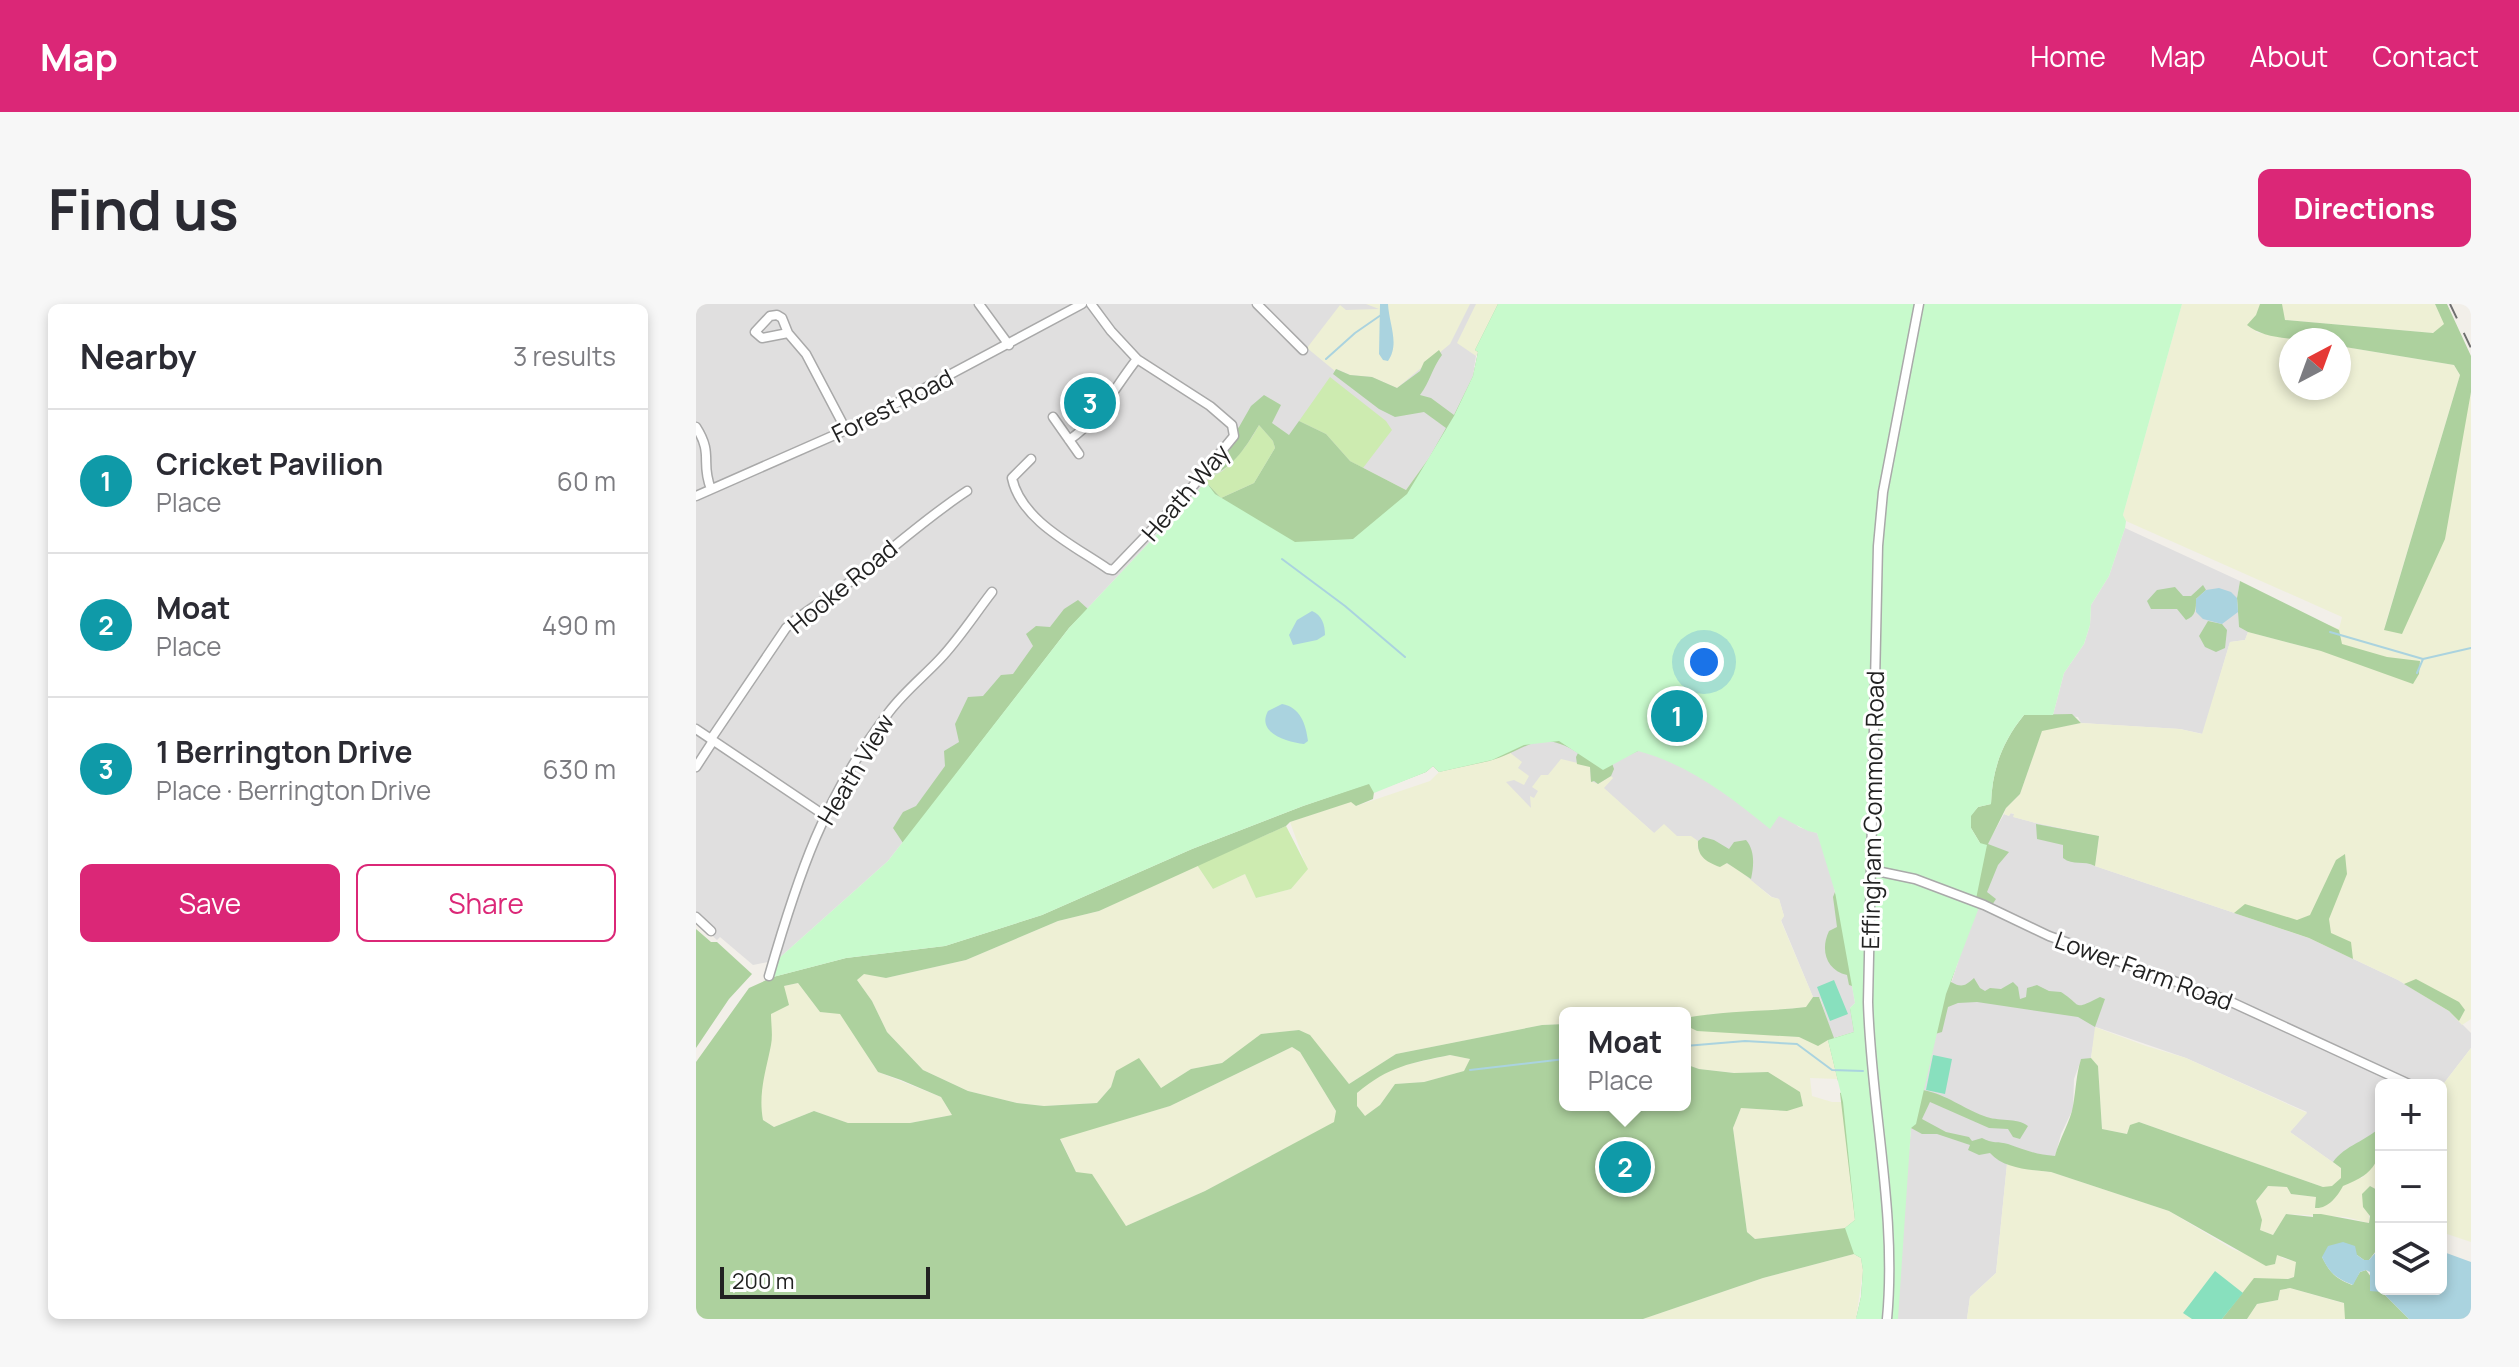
<!DOCTYPE html>
<meta charset="utf-8">
<style>
body{margin:0;font-family:Manrope,sans-serif;background:#f7f7f7;color:#2b2b33}
.controls{position:absolute;right:24px;bottom:24px;display:grid;overflow:hidden;border-radius:12px;box-shadow:0 4px 12px #0003}
.controls button{width:72px;height:72px;display:grid;place-items:center;padding:0;border:0;border-bottom:2px solid #e1e1e2;background:#fff;color:#2b2b33;font:40px sans-serif}
.compass{position:absolute;left:1583px;top:24px;width:72px;height:72px;border-radius:50%;background:#fff;box-shadow:0 4px 12px #0003;rotate:41deg}
.scale{position:absolute;left:24px;bottom:20px;width:210px;box-sizing:border-box;padding-left:8px;border:4px solid #222;border-top:0;font-size:22px;line-height:28px;white-space:nowrap;color:#222;-webkit-text-stroke:6px #fff;paint-order:stroke}
.you{position:absolute;left:1008px;top:358px;width:28px;height:28px;margin:-20px;border:6px solid #fff;border-radius:50%;background:#1a73e8;box-shadow:0 0 0 12px #1a73e833}
.badge{display:grid;place-items:center;width:52px;height:52px;border-radius:50%;background:#db2777;color:#fff;font-size:26px;font-weight:700}
.pin{position:absolute;translate:-50% -50%;border:4px solid #fff;box-shadow:0 2px 8px #0006}
.popup{position:absolute;left:863px;top:703px;width:132px;height:104px;box-sizing:border-box;display:grid;place-content:center;border-radius:12px;background:#fff;filter:drop-shadow(0 2px 6px #0005);font-size:26px;white-space:nowrap;color:#7c7c81}
.popup b{font-size:30px;color:#2b2b33}
.popup::after{content:'';position:absolute;left:50%;top:100%;margin-left:-16px;border:16px solid transparent;border-top-color:#fff}
.list{margin:0;padding:0;list-style:none}
h2{display:flex;justify-content:space-between;align-items:center;height:104px;margin:0;padding:0 32px;font-size:34px}
h2 small{font-size:26px;font-weight:400;color:#7c7c81}
.list li{display:grid;grid-template-columns:52px 1fr auto;gap:24px;align-items:center;box-sizing:border-box;height:144px;padding:0 32px;border-top:2px solid #e1e1e2}
.list b{display:block;font-size:30px;white-space:nowrap}
.list p{margin:0;font-size:26px;white-space:nowrap;color:#7c7c81}
.list em{font-size:26px;font-style:normal;color:#7c7c81}
.actions{display:flex;gap:16px;padding:24px 32px}
.actions a{flex:1;padding:18px 0;border:2px solid #db2777;border-radius:12px;text-align:center;font-size:28px;color:#db2777}
.actions .main{background:#db2777;color:#fff}
.icon{flex:none;width:44px;height:44px;fill:none;stroke:currentColor;stroke-width:2;stroke-linecap:round;stroke-linejoin:round}
.map{position:relative;flex:none;width:1775px;height:1015px;overflow:hidden;border-radius:12px}
header{display:flex;align-items:center;gap:48px;box-sizing:border-box;height:112px;padding:0 40px;background:#db2777;color:#fff}
header strong{font-size:38px}
nav{display:flex;gap:44px;margin-inline-start:auto;font-size:28px}
.intro{display:flex;align-items:center;justify-content:space-between;box-sizing:border-box;height:192px;padding:0 48px}
h1{margin:0;font-size:56px}
.button{padding:20px 36px;border-radius:12px;background:#db2777;color:#fff;font-size:28px;font-weight:700}
main{display:flex;gap:48px;padding:0 48px}
aside{flex:1;background:#fff;border-radius:12px;box-shadow:0 4px 12px #0003}
.map>svg:first-child{display:block}
</style>
<header>
<strong>Map</strong>
<nav><a>Home</a><a>Map</a><a>About</a><a>Contact</a></nav>
</header>
<div class="intro"><h1>Find us</h1><a class="button">Directions</a></div>
<main>
<aside>
<h2>Nearby<small>3 results</small></h2>
<ul class="list">
<li><span class="badge" style="background:#0f9aa8">1</span><div><b>Cricket Pavilion</b><p>Place</p></div><em>60 m</em></li>
<li><span class="badge" style="background:#0f9aa8">2</span><div><b>Moat</b><p>Place</p></div><em>490 m</em></li>
<li><span class="badge" style="background:#0f9aa8">3</span><div><b>1 Berrington Drive</b><p>Place · Berrington Drive</p></div><em>630 m</em></li>
</ul>
<div class="actions"><a class="main">Save</a><a>Share</a></div>
</aside>
<div class="map">
<svg width="1775" height="1015" viewBox="0 0 1775 1015">
<rect width="100%" height="100%" fill="#f2efe9"/>
<!-- residential -->
<path fill="#e0dfdf" d="M0 0H802L780 52 777 72 758 112 733 154 710 186 654 157 593 132 510 178 373 324 192 557 81 656 57 661 24 633 21 636 0 617Z
M1429 224 1544 277 1541 294 1543 323 1552 328 1549 336 1534 338 1507 430 1484 425 1385 419 1382 413 1357 411 1368 369 1388 340 1394 321 1395 301 1413 272Z
M746 376 999 435 1103 523 1121 529 1135 568 1150 647 1159 699 1154 704 1158 728 1137 734 1124 694 1117 693 1085 616 1088 612 1083 595 1076 593 1054 576 959 530 907 484 916 474 835 522Z
M1314 509 1318 510V513L1340 519 1403 532 1399 562 1613 634 1702 676 1753 707 1775 729V744L1745 783V781H1685V851L1645 864 1594 828 1611 808 1490 754 1400 723 1395 754 1385 756 1378 775 1377 805 1365 830 1355 868 1311 860 1300 969 1274 993 1271 1015H1187L1210 882 1215 824 1220 820 1239 730 1280 602 1291 541 1308 510 1313 512Z"/>
<!-- farmland -->
<path fill="#eef0d5" d="M670 0H774L754 40 701 84 676 73 654 71 641 65 639 67 611 44 644 1 650 6 683 5Z
M780 0H802L780 52 761 39Z
M1486 0H1739L1749 20 1737 29 1589 16 1559 28 1608 36H1595V84H1643V42L1758 61 1764 71 1688 325 1775 88V715L1766 721 1753 707 1702 676 1613 634 1399 562 1403 532 1340 519 1317 513 1318 510 1315 509 1313 512 1308 510 1310 504 1324 490 1346 426 1385 419 1484 425 1506 430 1534 338 1549 336 1552 328 1625 347 1633 321 1643 325 1646 313 1430 217 1427 211Z
M813 448 826 458 822 464 833 472 828 481 818 476 810 478 835 504 834 492 838 494 842 487 836 483 845 471H852L865 455 894 462 895 477 902 480 915 472 917 474 908 484 958 529 968 520 981 532H995L1002 537V545L1042 565 1075 593 1083 595 1088 612 1085 617 1117 693 1111 703 1049 709 1012 710 1022 727 1103 733 1122 741 1132 736 1142 775 1114 774 1116 792 1136 798H1147L1159 916 1149 924 1059 935 1051 928 1037 824 1045 804 1091 807 1072 768 1039 769 1003 765 989 760V709H869V720L846 721 700 750 653 780 613 731 603 726 566 730 526 759 495 765 465 784 420 767 415 783 401 799 348 802 321 799 272 787 227 766 191 728 176 697 161 676 168 669 190 674 270 656 362 617 403 607 501 561 517 585 549 570 561 594 595 585 611 565 594 518 656 497 660 502 734 477 743 468 796 456Z
M102 679 124 708 144 709 182 768 245 793 256 811 214 819H152L118 807 78 823 67 816 64 803 66 774 75 739V709L88 682Z
M1399 723 1450 742 1490 754 1611 809 1594 828 1645 864 1666 874 1685 851V888L1674 882 1673 919 1650 913 1590 910 1577 931 1564 926 1560 897 1572 882 1591 883 1595 890 1621 893 1627 883 1443 818 1431 830 1406 825 1402 762 1395 754Z
M596 743 604 748 640 807 639 818 509 887 430 922 380 868 364 834 474 802Z
M1775 744V938L1745 928V783Z
M754 751 774 755 769 767 728 778 699 780 684 801 668 813 661 802V789L676 776 700 763Z
M1311 860 1336 866 1355 868 1473 907 1536 945 1579 960 1580 951H1585L1586 954 1601 958 1598 973 1592 975H1558L1526 1015H1271L1274 993 1300 969Z
M1158 950 1165 954 1167 966 1160 1015H947L1067 974Z
M1594 984 1661 1003 1672 1015H1551L1561 1000 1582 996 1584 986Z"/>
<!-- grass -->
<path fill="#cdebb0" d="M634 73 690 117 696 126 667 164 654 157 630 130 603 117Z
M563 121 577 137 579 144 558 179 525 194 510 178C516 170 525 170 531 163 544 151 555 136 563 121Z
M590 522 612 565 595 585 560 594 549 570 517 585 501 561Z"/>
<!-- forest -->
<path fill="#add19e" fill-rule="evenodd" d="M802 0 797 274 475 216 510 178 525 194 558 179 579 144 577 137 563 121C551 141 538 163 515 172L509 161 543 123 555 102 568 91 585 101 576 119 593 131 603 117 630 130 654 157 710 186 733 154 750 124 728 108 699 113 683 105 637 70 640 65 654 71 676 73 701 84 724 67 728 58 743 46 746 51C736 64 734 78 724 91L735 94 758 111 777 72 782 48 779 46Z
M1564 0H1586L1589 16 1737 29 1748 20 1739 0H1751L1775 52V88L1749 235 1706 330 1688 326 1764 71 1758 61 1643 42V36C1617 36 1571 38 1551 21L1560 11Z
M1544 277 1643 326 1646 340 1691 353 1724 357 1723 370 1717 380 1625 347 1552 328 1543 323 1541 294Z
M1507 281 1510 286 1500 295C1500 305 1500 312 1490 316L1481 305H1455L1451 297 1461 286 1479 283 1487 292H1495Z
M382 296 392 305 373 324 207 539 197 524 207 508 220 502 249 462 248 447 263 438 259 420 272 393 287 392 305 371 317 370 337 342 330 330 340 322 354 323 368 305Z
M1512 317 1526 320 1531 326 1529 344 1520 348 1509 343 1503 332Z
M1376 410 1385 419 1346 427 1324 490 1310 504 1292 540 1313 548 1302 561 1291 588 1300 595 1296 601 1231 576 1284 539 1275 524V511L1282 503 1295 500C1296 466 1306 438 1328 411Z
M819 429 942 447 916 459 918 465 915 472 902 480 898 477 895 478 894 463 881 460 880 453 882 449C842 423 830 447 793 457 776 461 759 464 743 468L737 462 730 468 678 488 677 495 660 502 655 498 594 518 590 522 403 607 362 617 270 656 190 674 168 670 161 676 176 697 191 728 227 766 272 787 321 799 348 802 401 799 415 783 420 767 443 754 465 784 495 765 526 759 565 730 603 726 614 731 653 780 700 750 846 721 869 720V801H989V760L1003 765 1038 769 1072 768 1104 788 1107 802 1091 807 1045 804 1037 824 1051 928 1059 935 1149 924 1159 916 1144 789 1166 778 1175 982 1160 1015 1165 993 1167 966 1165 954 1158 950 1067 974 947 1015H0V758L53 684 77 673 150 654 249 642 346 611 496 545 607 502ZM102 679 124 708 144 710 182 768 205 776 245 793 256 811 214 819H152L118 807 78 823 67 816C62 789 70 767 75 741 77 731 75 720 75 710L93 701 88 682ZM596 743 604 748 640 807 638 818 509 887 430 922 396 870 380 868 364 835 474 802ZM754 751 774 755 768 767 728 778 699 780 684 801 669 812 661 802V789C693 762 715 759 754 751Z
M1340 520 1403 532 1399 562C1388 556 1377 562 1367 554V541L1341 535Z
M1007 533 1018 536 1033 545 1038 538 1050 536C1059 546 1058 562 1055 575L1031 559 1024 563C1011 558 1001 553 1002 537Z
M1649 550 1651 570 1633 615 1635 629 1655 638 1657 655 1613 634 1538 609 1549 600 1601 616 1614 611 1640 556Z
M1139 588 1168 663 1156 682 1153 681 1151 671C1130 666 1124 646 1133 627L1141 623 1137 593Z
M0 625 15 638H21L56 670 33 695 0 744Z
M1260 663 1255 678C1266 684 1269 682 1278 674L1284 684 1289 687 1294 684 1305 685 1317 678 1322 683 1324 695 1330 693 1331 684 1341 681 1353 687 1365 688C1387 702 1376 707 1404 693L1409 695 1399 723 1382 713 1281 698 1262 699 1252 703 1246 728 1239 730 1236 713Z
M1720 675 1763 698 1769 706 1763 717 1753 707 1708 680Z
M1117 693H1123L1138 734 1158 728 1154 704 1168 726 1142 777 1132 736 1122 742 1103 733 1001 727 989 721V714C1029 706 1070 708 1110 703Z
M1395 754 1402 762 1406 825 1431 830 1434 821 1443 818 1627 883 1636 882 1645 874V864L1637 858C1649 841 1671 837 1685 822 1685 856 1681 869 1647 882 1641 893 1632 905 1619 904L1620 893 1595 890 1591 883 1572 882 1560 897 1566 916 1564 926 1577 931 1590 910 1617 913V910H1625L1673 919 1674 912 1667 903 1666 890 1674 882 1685 888V906L1679 912V919L1685 920V947H1680L1673 956H1668L1661 951 1626 953C1634 969 1639 974 1656 981L1664 968 1670 966 1686 988 1713 1015H1649L1648 999 1594 984 1584 986 1582 996 1561 1000 1551 1015H1526L1558 974 1592 975 1598 973 1600 958 1581 951 1579 960 1570 962 1473 907 1355 868C1335 866 1308 865 1294 849L1283 851 1272 846 1274 841 1241 830H1226L1215 824 1233 758 1227 786C1252 791 1266 804 1288 812 1302 818 1321 813 1332 822L1324 835 1317 833 1312 825 1293 824 1234 798 1226 815 1250 828 1273 833 1276 837 1286 834C1296 840 1303 837 1312 840 1329 846 1341 851 1359 852 1363 836 1375 816 1377 802 1380 785 1380 771 1385 755Z"/>
<!-- park -->
<path fill="#c8facc" d="M802 0H1486L1427 211 1430 217 1429 224 1413 272 1395 301 1394 321 1388 340 1368 369 1357 411H1328C1306 438 1296 466 1295 500L1282 503 1275 512V524L1284 539 1291 541 1280 595 1282 606 1250 690 1220 820 1215 824 1202 1015H1160L1165 993 1167 966 1165 954 1158 950 1149 924 1159 916 1147 798 1132 736 1158 728 1154 704 1159 699 1139 588 1121 529 1112 527 1083 512 1074 525C1033 492 994 461 942 447L907 466 863 437 828 441 796 456 743 468 737 462 730 468 678 489 673 480 607 502 496 545 346 611 249 642 150 654 77 673 81 656 192 557 373 324 510 178 519 190 599 238 657 235 711 190 758 112 777 72 782 48 779 46Z"/>
<!-- pitch -->
<path fill="#88e0be" d="M1138 676 1152 710 1134 717 1121 683Z
M1237 751 1256 755 1249 790 1230 786Z
M1519 967 1547 989 1526 1015H1496L1487 1009Z"/>
<!-- water -->
<path fill="#aad3df" d="M684 0H692C693 20 704 40 692 57L687 56 683 50Z
M1523 284 1535 288 1541 294 1542 308 1526 320 1507 315 1500 308V295L1510 286Z
M616 307C626 311 629 321 629 331L621 336 597 341 593 331 601 316Z
M586 400C604 403 610 420 612 437L608 440C591 438 560 429 572 407Z
M1647 938 1659 942 1661 951 1668 956H1673L1681 947H1685V985H1745V947L1775 958V1015H1713L1686 988 1674 987V968L1670 966 1664 968 1657 981C1640 974 1634 970 1626 953L1632 942Z"/>
<g fill="none" stroke-linecap="round" stroke-linejoin="round">
<!-- stream -->
<path stroke="#aad3df" stroke-width="2" d="M630 55 659 29 685 11
M586 255 649 302 709 353
M1634 328 1727 355
M1721 369 1727 355 1775 344
M989 742 1049 737 1101 740 1136 766 1167 767
M774 766 869 755"/>
<defs>
<path id="minor" d="M283 0 313 41
M561 0 607 46
M92 29 66 34 59 28 74 12 81 11 86 14 92 29 110 50 150 126
M357 113 383 150
M0 123C18 151 4 158 15 185
M373 136C404 115 418 84 441 55
M335 155 316 174C325 217 379 242 412 265L417 266 492 188 538 132 536 121 514 102 441 55 415 27 395 0
M0 192 150 126 386 0
M0 425 128 511
M0 463 15 440 17 432 90 324C108 307 131 295 151 280 192 249 228 215 271 187
M1176 566 1219 575 1288 601 1353 632 1533 697 1715 781
M0 613 15 627
M73 672C102 571 128 493 193 408 208 388 227 373 244 355 263 335 279 310 296 288
M1191 1015C1201 909 1175 804 1172 698L1182 242 1187 188 1223 0"/>
</defs>
<!-- minor casing -->
<use href="#minor" stroke="#a9a9a9" stroke-width="11"/>
<!-- minor -->
<use href="#minor" stroke="#fff" stroke-width="8"/>
<!-- rail -->
<path stroke="#707070" stroke-width="2" stroke-dasharray="16 16" stroke-linecap="butt" d="M1754 0 1775 44"/>
</g>
<g text-anchor="middle" dominant-baseline="central" stroke-width="6" stroke-linejoin="round" paint-order="stroke">
<!-- street labels -->
<g font-size="24" fill="#222" stroke="#fff">
<text transform="translate(196 101) rotate(-27)">Forest Road</text>
<text transform="translate(489 188) rotate(-49)">Heath Way</text>
<text transform="translate(146 282) rotate(-39)">Hooke Road</text>
<text transform="translate(159 465) rotate(-59)">Heath View</text>
<text transform="translate(1176 506) rotate(-89)">Effingham Common Road</text>
<text transform="translate(1448 666) rotate(20)">Lower Farm Road</text>
</g>
</g>
</svg>
<div class="controls">
<button>+</button>
<button>−</button>
<button><svg class="icon" aria-label="layers" viewBox="0 0 24 24"><path d="M12 4l9 5-9 5-9-5zM3 14l9 5 9-5"/></svg></button>
</div>
<svg class="compass" viewBox="-18 -18 36 36"><path d="M0-13l5 13h-10z" fill="#e53935"/><path d="M0 13l5-13h-10z" fill="#7c7c81"/></svg>
<div class="scale">200 m</div>
<div class="you"></div>
<div class="pin badge" style="left:981px;top:412px;background:#0f9aa8">1</div>
<div class="pin badge" style="left:929px;top:863px;background:#0f9aa8">2</div>
<div class="popup"><b>Moat</b>Place</div>
<div class="pin badge" style="left:394px;top:99px;background:#0f9aa8">3</div>
</div>
</main>
